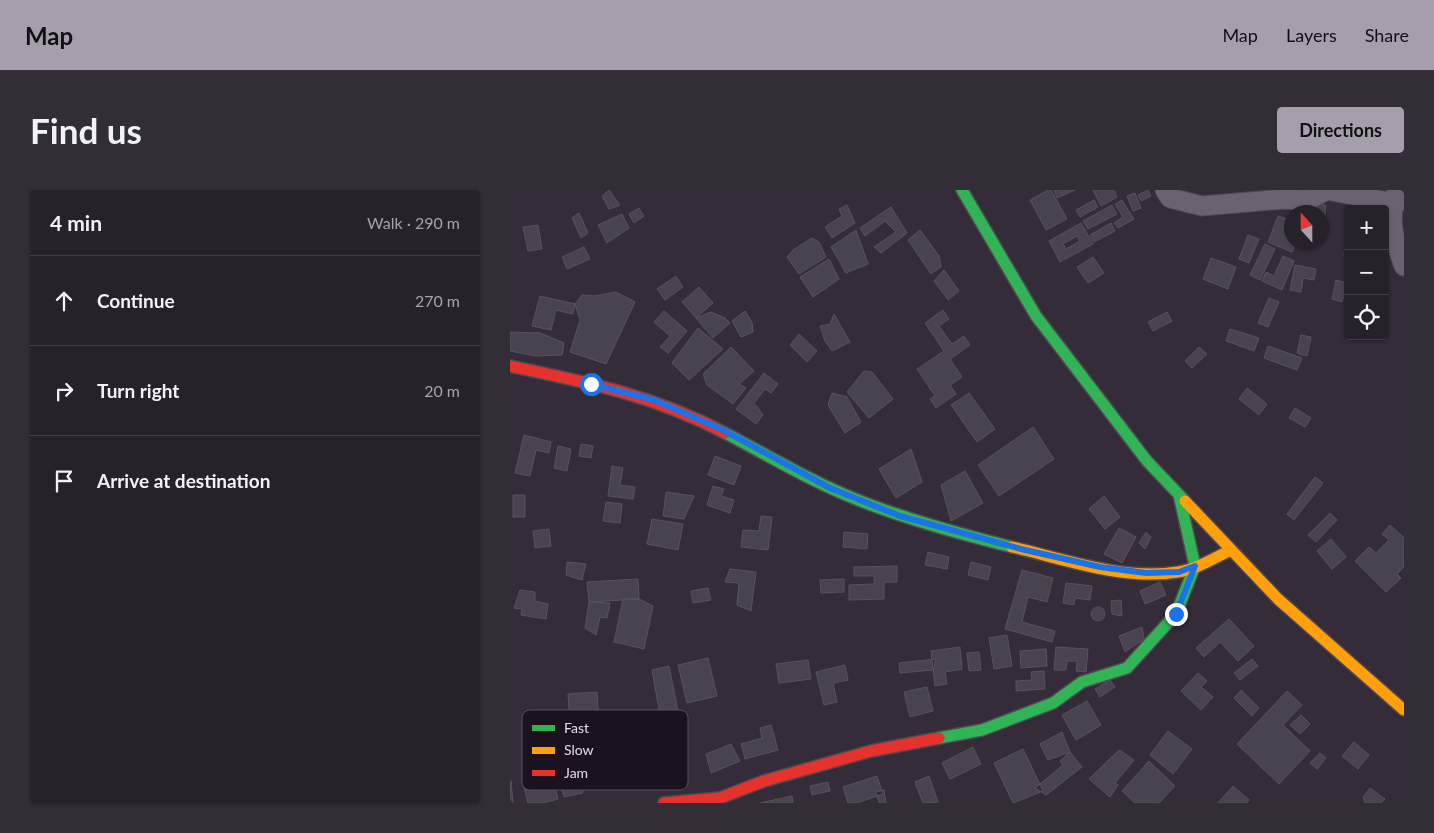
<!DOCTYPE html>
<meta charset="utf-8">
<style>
body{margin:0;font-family:Lato,sans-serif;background:#332e36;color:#f1f3f6}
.controls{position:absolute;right:15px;top:15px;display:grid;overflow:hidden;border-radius:5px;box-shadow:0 1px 4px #0004}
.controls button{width:45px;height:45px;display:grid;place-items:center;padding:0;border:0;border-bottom:1px solid #433e47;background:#27212a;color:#f1f3f6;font:25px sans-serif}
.compass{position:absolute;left:774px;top:15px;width:45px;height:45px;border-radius:50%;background:#27212a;box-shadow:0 1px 4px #0004;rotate:339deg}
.stop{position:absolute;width:15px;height:15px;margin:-11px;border:4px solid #1a73e8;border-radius:50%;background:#fff}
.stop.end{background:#1a73e8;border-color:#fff;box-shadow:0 1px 5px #0008}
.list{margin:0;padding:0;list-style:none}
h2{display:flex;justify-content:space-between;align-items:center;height:65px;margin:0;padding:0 20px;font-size:21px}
h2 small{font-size:16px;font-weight:400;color:#a4a3a8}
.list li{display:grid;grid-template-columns:32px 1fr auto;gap:15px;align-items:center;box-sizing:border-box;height:90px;padding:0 20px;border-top:1px solid #433e47}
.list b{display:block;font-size:19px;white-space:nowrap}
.list em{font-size:16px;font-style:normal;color:#a4a3a8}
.icon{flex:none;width:28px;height:28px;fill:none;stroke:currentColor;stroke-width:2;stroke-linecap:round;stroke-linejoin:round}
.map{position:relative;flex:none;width:894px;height:613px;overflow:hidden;border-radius:5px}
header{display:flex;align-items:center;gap:30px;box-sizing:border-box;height:70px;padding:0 25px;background:#a69eab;color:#111}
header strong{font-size:24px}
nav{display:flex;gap:28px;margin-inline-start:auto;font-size:18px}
.intro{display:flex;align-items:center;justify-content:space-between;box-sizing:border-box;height:120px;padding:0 30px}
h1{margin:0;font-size:35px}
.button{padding:12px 22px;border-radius:5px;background:#a69eab;color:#111;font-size:18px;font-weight:700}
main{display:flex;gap:30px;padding:0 30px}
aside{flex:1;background:#27212a;border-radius:5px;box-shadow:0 1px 4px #0004}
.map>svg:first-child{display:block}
</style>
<header>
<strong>Map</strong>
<nav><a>Map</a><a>Layers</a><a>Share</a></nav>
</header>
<div class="intro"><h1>Find us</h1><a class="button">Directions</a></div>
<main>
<aside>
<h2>4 min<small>Walk · 290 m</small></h2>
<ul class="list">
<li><svg class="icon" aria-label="ahead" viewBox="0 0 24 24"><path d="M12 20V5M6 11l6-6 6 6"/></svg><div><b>Continue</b></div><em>270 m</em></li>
<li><svg class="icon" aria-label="right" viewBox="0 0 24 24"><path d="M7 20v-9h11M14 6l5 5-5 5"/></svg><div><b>Turn right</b></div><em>20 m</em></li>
<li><svg class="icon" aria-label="arrive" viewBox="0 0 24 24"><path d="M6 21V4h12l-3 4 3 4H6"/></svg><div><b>Arrive at destination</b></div></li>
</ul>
</aside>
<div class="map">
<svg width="894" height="613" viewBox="0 0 894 613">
<rect width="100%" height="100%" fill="#342c38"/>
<!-- building -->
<path fill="#49434d" stroke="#59525d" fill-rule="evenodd" d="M99 0 110 15 99 19 92 6Z
M538 0H541L557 29 536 40 520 10Z
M544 0H565L547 8Z
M583 0H604L607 7 591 16Z
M638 0 641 6 631 11 628 5Z
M625 3 631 18 623 21 617 6Z
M584 10 588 17 570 27 566 20Z
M612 10 624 29 608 38 604 33 613 27 605 14Z
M805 14 816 15 814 34H812V22H805Z
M337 15 345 33 322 48 315 37 332 26 329 19Z
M602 15 607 24 578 39 573 31Z
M381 17 397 43 371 63 364 57 386 42 375 31 355 46 350 38Z
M129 18 134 26 124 33 119 24Z
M69 23 78 43 71 48 62 28Z
M112 24 119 38 97 53 88 35Z
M768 26 779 30 776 37 782 41 777 52 785 55 782 62 758 52Z
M571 33 583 54 550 72 539 51ZM567 46 570 51 556 59 553 54Z
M601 33 605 41 584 52 580 45Z
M28 35 32 59 18 61 13 37Z
M346 40 358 74 336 83 321 57Z
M410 40 429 66 431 77 421 84 398 50Z
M836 43H838V66H834Z
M738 45 749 49 739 73 729 69Z
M302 48 309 52 316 67 289 84 277 67 283 60Z
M755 54 765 59 750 90 740 85Z
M74 57 80 69 57 79 52 67Z
M773 66 784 71 772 100 752 91 756 82 764 86Z
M583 67 594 83 578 93 567 77Z
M701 68 726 77 718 99 693 89Z
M319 69 329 89 303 107 290 87Z
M785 75 806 79 804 90 793 88 791 102 780 100Z
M434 80 449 101 438 110 424 91Z
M166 86 173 97 155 110 147 99Z
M826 90 837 93 832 112 822 109Z
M189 97 203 113 186 128 172 112Z
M106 102 125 112 96 174 60 162 70 130 65 114 72 105 85 106Z
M30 106 65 114 63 124 46 120 41 140 22 136Z
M759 108 769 112 758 137 748 133Z
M433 120 439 129 429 136 442 154 454 146 460 155 440 169 452 187 440 195 446 204 426 218 420 209 425 206 407 179 434 161 415 133Z
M154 121 177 141 158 163 150 157 160 146 144 132Z
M235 121 242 132 243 142 231 147 222 131Z
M201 122 215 128 220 133 203 148 186 128Z
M657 122 662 131 643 141 638 132Z
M324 124 340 152 322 161 315 151 310 136 320 134Z
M188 138 213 159 179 190 162 173Z
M720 139 749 148 744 161 716 151Z
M0 142 30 143 54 153 52 165 26 166 0 161Z
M289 144 307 161 297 172 280 155Z
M791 145 801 147 797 166 787 163Z
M758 156 792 168 787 180 754 168Z
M221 157 244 181 229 194 236 198 223 214 197 195 193 184Z
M689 157 697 164 682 178 675 171Z
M354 181 362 182 383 209 359 228 337 202Z
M254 183 268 194 261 203 255 199 244 213 253 225 246 234 226 219Z
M737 198 757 214 749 225 729 209Z
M322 203 337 207 351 232 335 243 318 215Z
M459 203 485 239 467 252 441 215Z
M785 218 801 228 795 237 779 228Z
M523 237 544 269 489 306 468 275Z
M14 245 41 252 39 263 26 260 20 286 5 283Z
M71 254 83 256 81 268 69 266Z
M48 256 61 259 57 281 44 278Z
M401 259 412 292 386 308 369 279Z
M205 266 231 276 224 295 198 285Z
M102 276 113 278 110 295 125 297 123 309 98 306Z
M455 281 473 313 441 331 431 295Z
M805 287 813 293 784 330 777 324Z
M203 296 214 299 211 306 224 310 220 323 197 315Z
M156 302 184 306 174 329 153 326Z
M3 305H15V327H3Z
M594 306 610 327 595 339 579 319Z
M96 312 112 314 110 333 93 331Z
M820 323 827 330 806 352 798 345Z
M251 326 262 327 258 360 231 357 233 340 249 341Z
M142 329 173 334 168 360 137 354Z
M880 335 894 348V377L887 384 891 388 876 402 845 371 859 357 866 363 879 350 872 344Z
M609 338 626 347 612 373 594 364Z
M39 339 41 356 25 358 23 341Z
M334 342 358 344 357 359 333 357Z
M636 342 641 347 635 359 629 353Z
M821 349 836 367 822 379 807 361Z
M418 362 439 367 437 379 415 375Z
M57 372 76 374 72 390 56 385Z
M461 372 481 377 478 390 458 385Z
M387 376V392H374V409L339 410V395L364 394V386H344V377Z
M220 379 246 382 241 421 227 415 229 393 215 392Z
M512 380 543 388 537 412 518 407 512 432 545 441 542 452 495 439Z
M128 389 129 409 79 412 77 392Z
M334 389V402L311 403 310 390Z
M650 392 656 405 635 414 630 401Z
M556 393 582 396 580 410 565 408 564 415 553 413Z
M198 398 201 410 183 413 181 401Z
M10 400 25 402V411L38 414 36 429 11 425 12 419 4 418Z
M113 409H129L143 416 134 459 104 452Z
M611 410 612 426 602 424 601 411Z
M79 412 100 413 97 428 90 427 86 445 75 438Z
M581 424a7 7 0 1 1 14 0a7 7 0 1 1-14 0Z
M719 429 744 456 728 471 710 452 694 467 686 458Z
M632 437 634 449 615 462 609 446Z
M497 445 502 476 484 479 479 448Z
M450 457 452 479 435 482 437 494 425 496 421 461Z
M546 457 578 459 576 482 566 481 567 471H557L556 480H544Z
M536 459 537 476 511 478 510 461Z
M469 462 471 480 459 481 457 463Z
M198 468 207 506 177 513 168 475Z
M426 469 423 480 390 483 389 473Z
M742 469 748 476 730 490 724 483Z
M298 470 301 489 269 493 266 474Z
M335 475 338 490 323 493 327 512 314 515 306 482Z
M159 476 168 521 150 525 142 480Z
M534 481 535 499 506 501V491L522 490 521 482Z
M688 483 697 491 691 497 703 507 691 520 671 501Z
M600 490 605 497 590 507 585 499Z
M417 497 423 521 400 527 394 502Z
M731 500 749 518 742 526 724 508Z
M777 501 792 515 773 535 800 561 769 594 727 554Z
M87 502 89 534 60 536 58 504Z
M577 511 591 535 566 550 552 525Z
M791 525 800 534 790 544 780 535Z
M261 535 268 560 235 569 231 554 252 548 250 538Z
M658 541 682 559 663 584 640 565Z
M552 542 560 562 538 570 530 554Z
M844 552 859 565 848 579 832 566Z
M221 554 230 571 201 583 196 564Z
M463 557 471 574 440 589 432 573Z
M513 559 533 601 503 613 484 573Z
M609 560 624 570 605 593 608 595 600 607 579 589Z
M560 562 572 577 536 605 525 598 553 575 550 571Z
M810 563 816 568 807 579 800 573Z
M37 565 48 609 33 613H18L13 594 31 589 25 567Z
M639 571 665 596 649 613H625L612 601Z
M367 586 373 604 347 613H338L333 597Z
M419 586 428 612 413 613 405 592Z
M70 590 73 603 54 607 51 595Z
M0 591H1L3 613H0Z
M318 592 320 601 302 605 300 596Z
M723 596 739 610 737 613H708Z
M860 598 875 609 871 613H855L853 607Z
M374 600 376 613H369L366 602Z
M282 606 283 613H250Z"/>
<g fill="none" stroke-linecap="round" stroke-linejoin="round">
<defs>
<path id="street" d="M655 0 660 8 692 16 773 9 798 10 817 0 883 13 894 10
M887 1C877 31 884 48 894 76"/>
<path id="fast" d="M452 0 526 126 637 271 675 311
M215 243C259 266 302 292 348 310 398 330 450 344 502 357
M429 548 472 540 543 513 572 492 617 478 666 424 685 376 669 305"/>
<path id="slow" d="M675 311 768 409 894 520
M502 357C554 369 614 391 668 382 687 379 704 368 721 360"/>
<path id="jam" d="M0 176C77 192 145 206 215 243
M154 613 210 608 254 591 361 561 429 548"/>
</defs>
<!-- street casing -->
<use href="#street" stroke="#504953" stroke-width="21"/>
<!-- fast casing -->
<use href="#fast" stroke="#504953" stroke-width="14"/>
<!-- slow casing -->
<use href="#slow" stroke="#504953" stroke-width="14"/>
<!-- jam casing -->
<use href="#jam" stroke="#504953" stroke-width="14"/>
<!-- street -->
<use href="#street" stroke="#6a636e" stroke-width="19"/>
<!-- fast -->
<use href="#fast" stroke="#30b455" stroke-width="11"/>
<!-- slow -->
<use href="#slow" stroke="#ff9f0a" stroke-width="11"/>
<!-- jam -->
<use href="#jam" stroke="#e5322d" stroke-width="11"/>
</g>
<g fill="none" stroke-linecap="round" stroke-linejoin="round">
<!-- route -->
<path stroke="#1a73e8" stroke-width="6" d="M81 194 144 210 213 240 320 298 390 326 511 359 590 377 636 383 669 382 685 376 666 424"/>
</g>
<!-- legend -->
<rect x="12" y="520" width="166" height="80" rx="8" fill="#1a131d" stroke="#574f5a" stroke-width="1"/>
<rect x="22" y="535" width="23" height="6" fill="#30b455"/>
<rect x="22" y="557" width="23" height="7" fill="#ff9f0a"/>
<rect x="22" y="580" width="23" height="6" fill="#e5322d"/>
<g font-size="14" fill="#e4dbe9">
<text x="54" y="543">Fast</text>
<text x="54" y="565">Slow</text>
<text x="54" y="588">Jam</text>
</g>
</svg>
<div class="controls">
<button>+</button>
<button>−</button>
<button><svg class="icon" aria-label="locate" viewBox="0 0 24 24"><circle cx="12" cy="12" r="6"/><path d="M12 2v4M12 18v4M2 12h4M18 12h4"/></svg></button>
</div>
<svg class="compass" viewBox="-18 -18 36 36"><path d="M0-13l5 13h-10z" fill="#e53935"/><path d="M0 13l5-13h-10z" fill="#a4a3a8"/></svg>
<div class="stop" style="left:81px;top:194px"></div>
<div class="stop end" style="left:666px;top:424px"></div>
</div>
</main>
